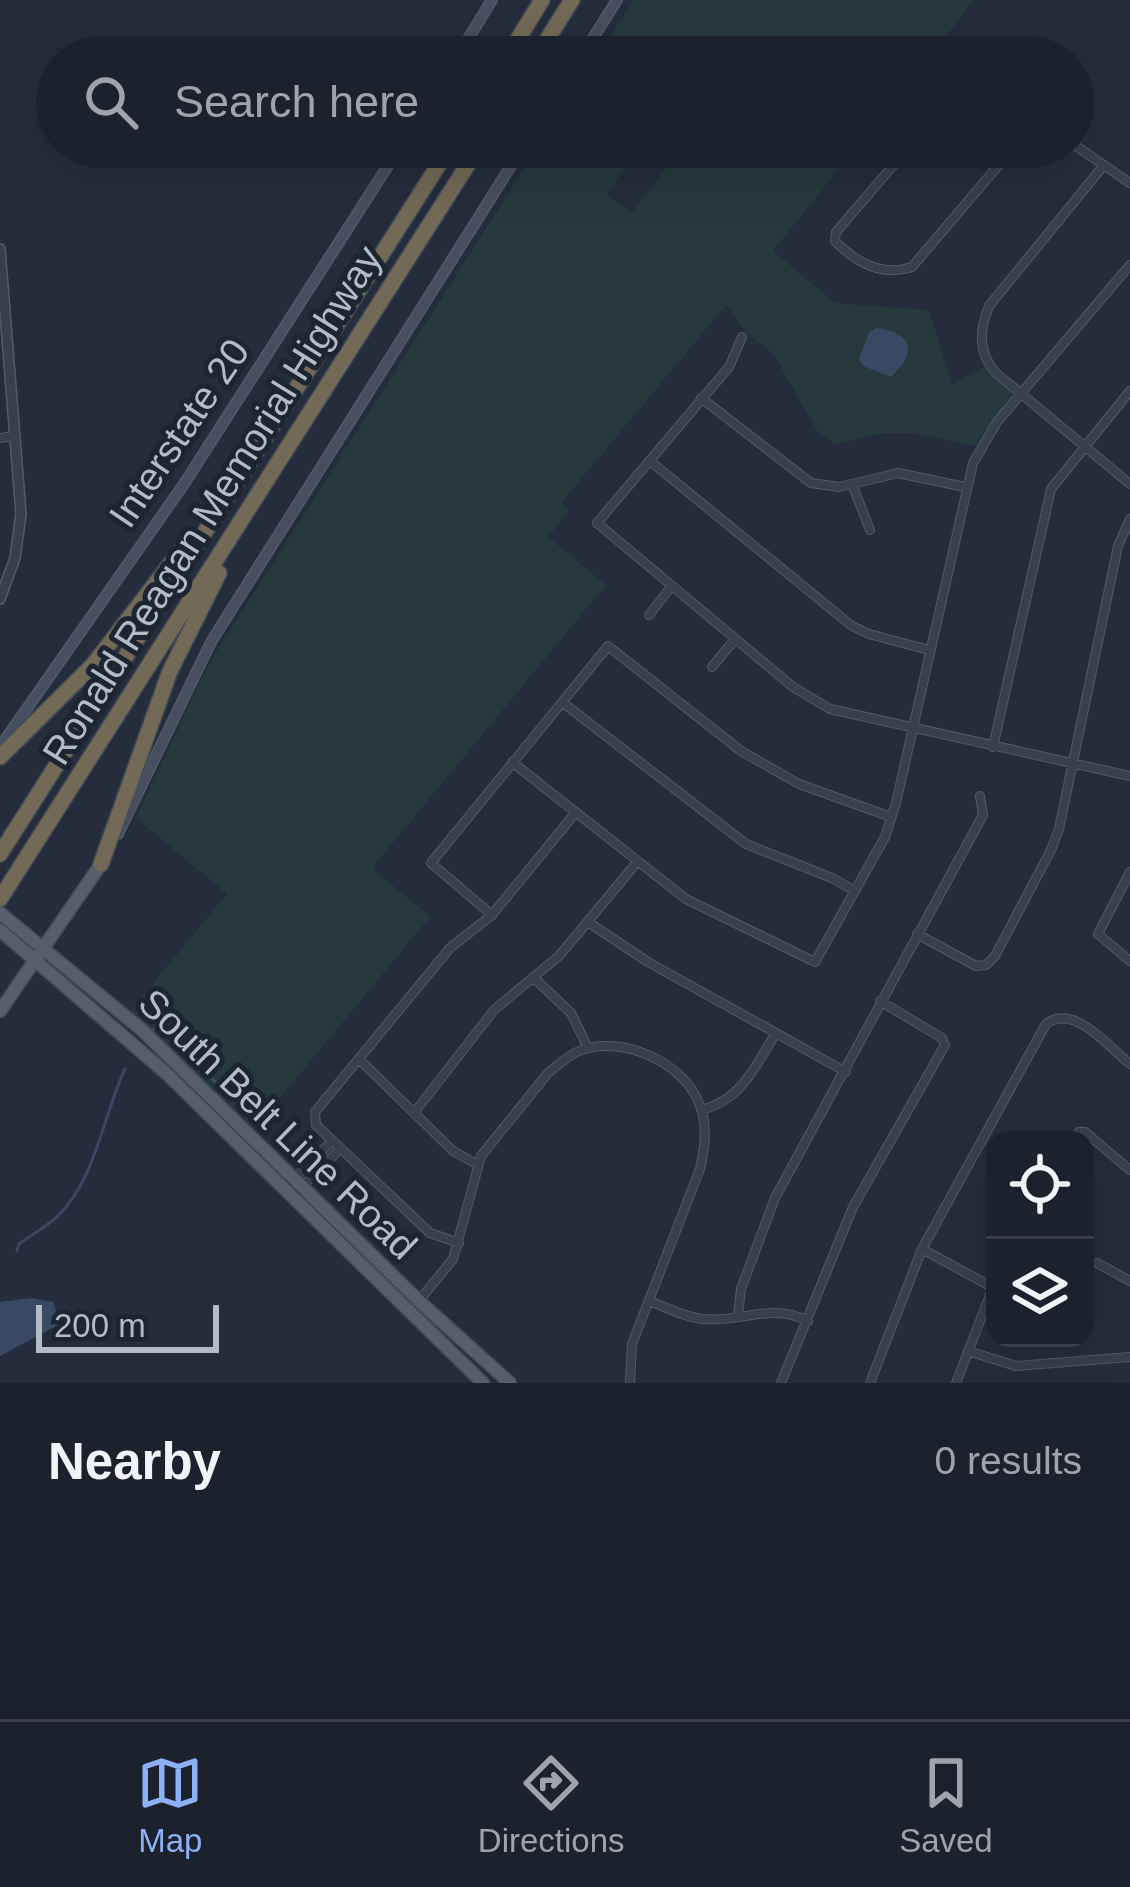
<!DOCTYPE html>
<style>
body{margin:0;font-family:Helvetica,sans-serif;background:#292f39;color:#f1f3f6}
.controls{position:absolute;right:36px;bottom:36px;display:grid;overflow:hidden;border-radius:24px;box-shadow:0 12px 48px #0002}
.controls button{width:108px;height:108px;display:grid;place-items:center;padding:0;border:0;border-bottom:3px solid #3a3f49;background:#1c222d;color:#f1f3f6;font:60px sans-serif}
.scale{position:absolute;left:36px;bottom:30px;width:183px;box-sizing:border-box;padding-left:12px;border:6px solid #b4bbc8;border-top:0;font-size:33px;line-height:42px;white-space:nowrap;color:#b4bbc8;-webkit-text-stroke:9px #1d2531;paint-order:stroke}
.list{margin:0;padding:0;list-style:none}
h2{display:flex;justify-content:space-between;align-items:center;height:156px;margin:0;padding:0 48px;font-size:51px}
h2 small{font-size:39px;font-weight:400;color:#a0a4aa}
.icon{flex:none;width:66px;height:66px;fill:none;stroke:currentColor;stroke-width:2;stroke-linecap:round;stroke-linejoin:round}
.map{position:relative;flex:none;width:1130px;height:1383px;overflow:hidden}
.search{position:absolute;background:#1c222d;box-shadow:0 12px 48px #0002;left:36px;right:36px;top:36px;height:132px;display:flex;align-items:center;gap:30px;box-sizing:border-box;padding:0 42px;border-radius:66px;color:#a0a4aa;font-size:45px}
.sheet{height:336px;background:#1c222d}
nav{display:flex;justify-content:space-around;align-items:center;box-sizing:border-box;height:168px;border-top:3px solid #3a3f49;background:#1c222d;font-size:33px;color:#a0a4aa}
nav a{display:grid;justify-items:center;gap:6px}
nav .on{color:#8daff4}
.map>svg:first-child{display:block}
</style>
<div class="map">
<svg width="1130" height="1383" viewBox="0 0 1130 1383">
<rect width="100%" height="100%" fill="#252d3c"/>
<!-- green -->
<path fill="#27393d" d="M634 0H974L930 57H617L607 42Z
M538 147H629L635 151 607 195 632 213 678 152 675 147H857L773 251 835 303 929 310 952 384 986 366 1012 393V399L975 446 913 433H884L836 444 817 431 774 355 744 330 726 305 561 503 569 511 548 537 606 585 372 868 430 917 254 1129 130 1011 227 894 136 818 208 665Z"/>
<!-- water -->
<path fill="#394863" d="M876 328C914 332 917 354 891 377L863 366 859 359 869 332Z
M31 1298 54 1302 58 1325 0 1356V1302Z"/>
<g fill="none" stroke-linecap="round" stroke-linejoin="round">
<!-- stream -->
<path stroke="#394863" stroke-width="3" d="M138 1008 157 1026 152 1031
M157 1026 254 1119
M17 1251 19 1244C32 1235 47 1226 58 1216 96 1178 103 1116 125 1069"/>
<defs>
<path id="minor" d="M1073 144 1130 183
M909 147 836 232 835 241C856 263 883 277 912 267L1014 147
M1104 165 989 306C979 331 978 353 996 373L1130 484
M742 337 729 367 597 523 793 687 830 709 1130 776
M701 398 811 483 839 487 898 473 965 487
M0 438 16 436
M650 461 852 626 869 634 929 650
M852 484 870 530
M649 615 671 587
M712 667 735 639
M562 702 746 844 832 878 855 891
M993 747 1051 489 1130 391
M512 762 686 899 815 962 885 837 896 803 973 463 997 422 1130 265
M1130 872 1098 934 1130 961
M492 915 431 863 608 646 741 751 799 784 891 817
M588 922 648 962 846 1072
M917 934 976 966 986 965 995 956 1051 850 1059 829 1118 546 1130 519
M534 978 571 1013 588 1048
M359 1059 453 1151 478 1165
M701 1110C742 1100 755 1066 776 1033
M414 1113 494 1010 559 956 638 861
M1074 1140 1079 1132H1085L1130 1170
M285 1188 332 1141
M293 1196 340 1149
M459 1243 430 1233 316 1125 315 1112 450 948 492 915 576 812
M922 1249 992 1287
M1097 1263 1130 1281
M649 1301C666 1307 686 1318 704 1319 741 1323 771 1302 808 1321
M418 1302 453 1259 481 1156 548 1073C558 1065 567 1056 579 1051 621 1034 683 1062 699 1103 708 1125 705 1146 700 1169L632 1344 630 1383
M738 1315 741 1289 775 1198 983 815 980 796
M968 1351 1016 1366 1130 1357
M781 1383 853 1207 945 1045 942 1038 880 1001
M870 1383 922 1249 1046 1024C1074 1003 1108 1046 1130 1064
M956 1383 995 1282"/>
<path id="tertiary" d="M0 249 21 514 15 558 0 599"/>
<path id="secondary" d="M457 57 492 0
M581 57 617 0
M0 747 184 484 400 147
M118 834 211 642 523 147"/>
<path id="primary" d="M0 913 142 1030 419 1301 510 1383
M0 930 167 1074 483 1383
M0 1011 101 864"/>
<path id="motorway" d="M507 57 542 0
M536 57 572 0
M0 757 93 665 191 537
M0 854 450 147
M101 864 170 671 219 573
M0 899 479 147"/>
</defs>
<!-- minor casing -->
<use href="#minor" stroke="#535b67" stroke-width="10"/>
<!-- tertiary casing -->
<use href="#tertiary" stroke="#535b67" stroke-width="12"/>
<!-- secondary casing -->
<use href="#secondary" stroke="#535b67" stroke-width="12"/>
<!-- primary casing -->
<use href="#primary" stroke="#414955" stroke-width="15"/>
<!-- motorway casing -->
<use href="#motorway" stroke="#404854" stroke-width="18"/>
<!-- minor -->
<use href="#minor" stroke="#383f4d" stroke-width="8"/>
<!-- tertiary -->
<use href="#tertiary" stroke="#383f4d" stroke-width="9"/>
<!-- secondary -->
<use href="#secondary" stroke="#474e5f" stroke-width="9"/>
<!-- primary -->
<use href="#primary" stroke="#565e6c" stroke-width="12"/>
<!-- motorway -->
<use href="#motorway" stroke="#726956" stroke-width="15"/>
</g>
<g text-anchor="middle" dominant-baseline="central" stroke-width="10" stroke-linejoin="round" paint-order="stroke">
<!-- street labels -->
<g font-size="39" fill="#b4bbc8" stroke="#1d2531">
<text transform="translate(179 433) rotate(-56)">Interstate 20</text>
<text transform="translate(212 505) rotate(-58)">Ronald Reagan Memorial Highway</text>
<text transform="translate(278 1124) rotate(44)">South Belt Line Road</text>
</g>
</g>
</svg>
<div class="controls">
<button><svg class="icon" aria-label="locate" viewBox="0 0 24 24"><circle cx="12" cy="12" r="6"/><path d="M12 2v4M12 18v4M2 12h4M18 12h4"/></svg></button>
<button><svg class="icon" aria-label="layers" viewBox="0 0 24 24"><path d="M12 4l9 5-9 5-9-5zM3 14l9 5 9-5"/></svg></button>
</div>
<div class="scale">200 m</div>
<div class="search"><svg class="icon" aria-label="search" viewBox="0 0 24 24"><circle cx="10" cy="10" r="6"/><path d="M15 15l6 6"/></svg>Search here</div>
</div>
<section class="sheet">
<h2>Nearby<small>0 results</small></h2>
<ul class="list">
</ul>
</section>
<nav>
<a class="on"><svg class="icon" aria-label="map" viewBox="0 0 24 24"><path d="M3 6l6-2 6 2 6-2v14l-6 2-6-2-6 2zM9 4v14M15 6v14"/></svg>Map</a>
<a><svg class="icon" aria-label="directions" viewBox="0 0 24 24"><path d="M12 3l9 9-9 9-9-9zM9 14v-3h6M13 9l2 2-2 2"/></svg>Directions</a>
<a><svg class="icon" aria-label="saved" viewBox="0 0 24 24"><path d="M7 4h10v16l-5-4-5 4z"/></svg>Saved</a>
</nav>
